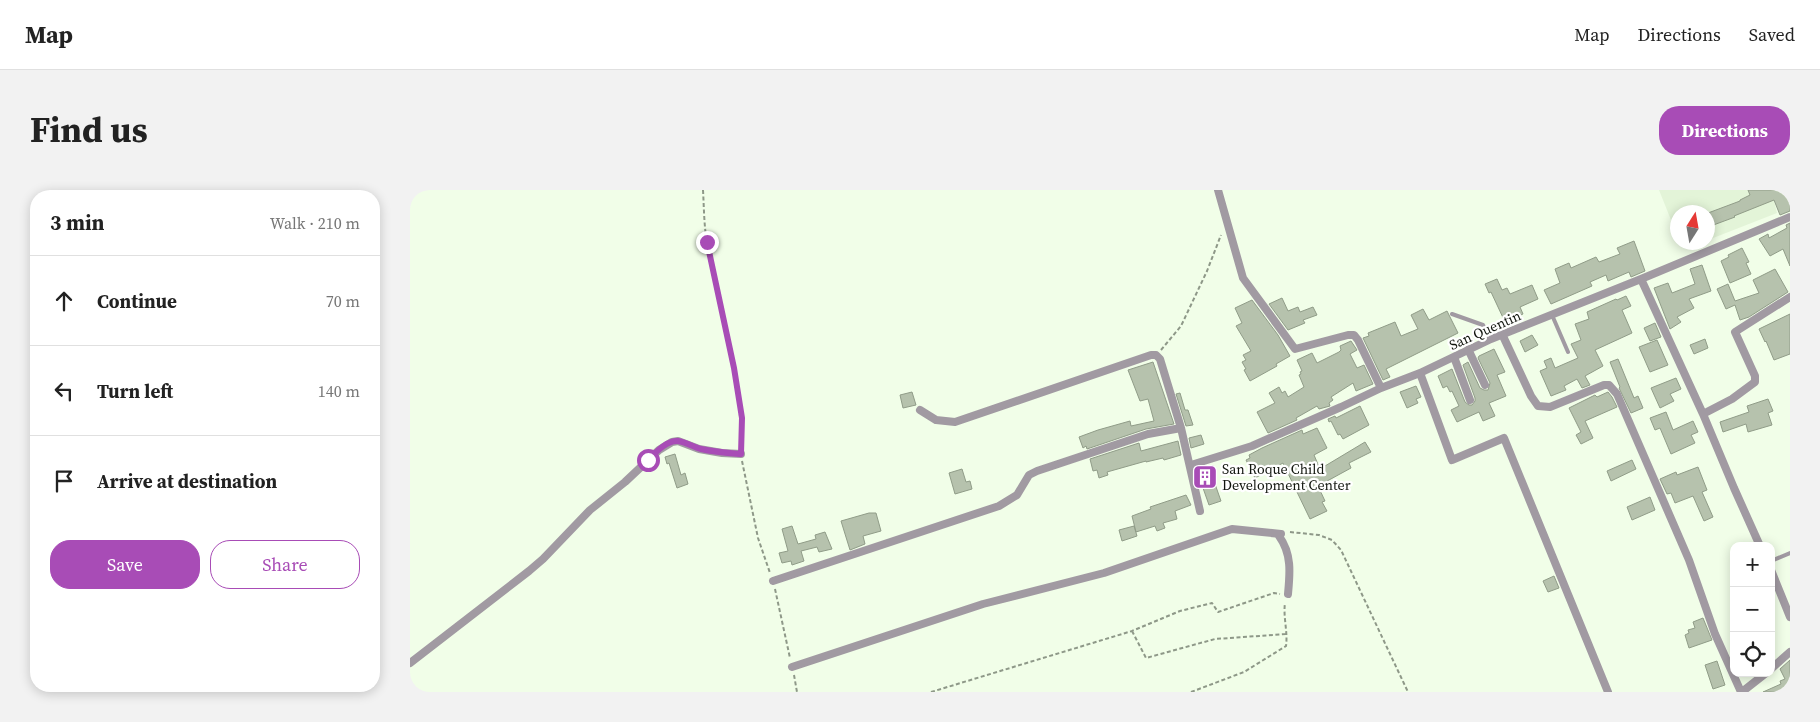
<!DOCTYPE html>
<meta charset="utf-8">
<style>
body{margin:0;font-family:"Source Serif 4",serif;background:#f2f2f2;color:#222}
.controls{position:absolute;right:15px;bottom:15px;display:grid;overflow:hidden;border-radius:10px;box-shadow:0 2px 12px #0003}
.controls button{width:45px;height:45px;display:grid;place-items:center;padding:0;border:0;border-bottom:1px solid #e0e0e0;background:#fff;color:#222;font:25px sans-serif}
.compass{position:absolute;left:1260px;top:15px;width:45px;height:45px;border-radius:50%;background:#fff;box-shadow:0 2px 12px #0003;rotate:11deg}
.stop{position:absolute;width:15px;height:15px;margin:-11px;border:4px solid #a84cb6;border-radius:50%;background:#fff}
.stop.end{background:#a84cb6;border-color:#fff;box-shadow:0 1px 5px #0008}
.list{margin:0;padding:0;list-style:none}
h2{display:flex;justify-content:space-between;align-items:center;height:65px;margin:0;padding:0 20px;font-size:21px}
h2 small{font-size:16px;font-weight:400;color:#767676}
.list li{display:grid;grid-template-columns:32px 1fr auto;gap:15px;align-items:center;box-sizing:border-box;height:90px;padding:0 20px;border-top:1px solid #e0e0e0}
.list b{display:block;font-size:19px;white-space:nowrap}
.list em{font-size:16px;font-style:normal;color:#767676}
.actions{display:flex;gap:10px;padding:15px 20px}
.actions a{flex:1;padding:11px 0;border:1px solid #a84cb6;border-radius:20px;text-align:center;font-size:18px;color:#a84cb6}
.actions .main{background:#a84cb6;color:#fff}
.icon{flex:none;width:28px;height:28px;fill:none;stroke:currentColor;stroke-width:2;stroke-linecap:round;stroke-linejoin:round}
.map{position:relative;flex:none;width:1380px;height:502px;overflow:hidden;border-radius:20px}
header{display:flex;align-items:center;gap:30px;box-sizing:border-box;height:70px;padding:0 25px;background:#fff;border-bottom:1px solid #e0e0e0}
header strong{font-size:24px}
nav{display:flex;gap:28px;margin-inline-start:auto;font-size:18px}
.intro{display:flex;align-items:center;justify-content:space-between;box-sizing:border-box;height:120px;padding:0 30px}
h1{margin:0;font-size:35px}
.button{padding:12px 22px;border-radius:20px;background:#a84cb6;color:#fff;font-size:18px;font-weight:700}
main{display:flex;gap:30px;padding:0 30px}
aside{flex:1;background:#fff;border-radius:20px;box-shadow:0 2px 12px #0003}
.map>svg:first-child{display:block}
</style>
<header>
<strong>Map</strong>
<nav><a>Map</a><a>Directions</a><a>Saved</a></nav>
</header>
<div class="intro"><h1>Find us</h1><a class="button">Directions</a></div>
<main>
<aside>
<h2>3 min<small>Walk · 210 m</small></h2>
<ul class="list">
<li><svg class="icon" aria-label="ahead" viewBox="0 0 24 24"><path d="M12 20V5M6 11l6-6 6 6"/></svg><div><b>Continue</b></div><em>70 m</em></li>
<li><svg class="icon" aria-label="left" viewBox="0 0 24 24"><path d="M17 20v-9H6M10 6l-5 5 5 5"/></svg><div><b>Turn left</b></div><em>140 m</em></li>
<li><svg class="icon" aria-label="arrive" viewBox="0 0 24 24"><path d="M6 21V4h12l-3 4 3 4H6"/></svg><div><b>Arrive at destination</b></div></li>
</ul>
<div class="actions"><a class="main">Save</a><a>Share</a></div>
</aside>
<div class="map">
<svg width="1380" height="502" viewBox="0 0 1380 502">
<rect width="100%" height="100%" fill="#f1fee8"/>
<!-- built -->
<path fill="#e3f4d8" d="M1249 0H1380V4L1364 11 1367 23 1298 50V22H1268L1267 45Z"/>
<!-- building -->
<path fill="#b6c2ad" stroke="#909c88" d="M1338 0H1380V21L1370 25 1364 10 1324 26 1325 27 1298 37V23L1330 11V10L1340 5Z
M1380 33V76L1373 59 1360 66 1349 49 1358 44 1359 48 1377 38 1376 35Z
M1224 51 1235 81 1221 87 1219 82 1198 91 1196 85 1180 92 1182 96 1141 114 1134 100 1150 93 1145 79 1159 73 1161 78 1186 67 1189 72 1210 64 1207 58Z
M1332 58 1339 72 1336 73 1341 84 1320 93 1311 71 1319 67 1318 65Z
M1292 75 1301 101 1279 109 1284 118 1267 127 1271 132 1260 139 1244 98 1258 93 1262 103 1285 94 1280 79Z
M1365 79 1378 102 1339 127 1330 130 1325 115 1316 119 1307 99 1318 94 1325 111 1349 103 1343 90Z
M1087 89 1092 100 1097 98 1100 104 1122 95 1128 109 1110 117 1113 124 1095 132 1081 102 1079 103 1075 94Z
M1216 106 1221 116 1212 120 1222 143 1185 160 1193 176 1175 186 1180 195 1172 198 1167 189 1154 196 1156 200 1141 206 1130 181 1137 178 1134 171 1141 168 1145 178 1168 168 1161 154 1171 150 1165 134 1179 129 1177 122 1206 109 1207 110Z
M872 108 878 121 888 117 890 122 903 117 907 125 893 130 895 133 878 140 859 114Z
M842 110 868 145 880 166 866 174 867 176 840 191 834 180 836 179 832 172 836 170 833 165 841 161 826 136 832 133 825 118Z
M1013 119 1019 130 1037 121 1048 143 976 179 980 187 973 190 953 148 959 146 958 143 985 132 991 146 1008 139 1001 125Z
M1380 124V164L1364 170 1356 151 1355 152 1349 139Z
M1245 133 1251 147 1240 151 1234 138Z
M1122 145 1128 155 1115 162 1110 151Z
M1295 149 1298 158 1284 164 1280 155Z
M1247 150 1258 175 1240 182 1229 157Z
M941 151 947 160 940 164 947 178 954 175 963 194 946 201 943 193 921 207 923 210 919 213 920 216 909 219 907 216 886 228 887 230 858 243 847 222 865 213 859 203 869 197 872 203 875 201 878 207 894 197 889 185 891 184 890 182 892 181 887 170 902 163 907 173 929 162 931 160 930 156Z
M1084 159 1095 182 1087 185 1096 206 1079 213 1085 226 1073 231 1069 222 1047 232 1041 220 1049 216 1042 201 1040 202 1037 196 1033 198 1028 186 1042 179 1055 212 1059 215H1062L1065 211V208L1053 175 1058 172 1070 198 1074 200H1078L1080 193 1068 168 1069 166Z
M1208 169 1224 208 1228 206 1233 218 1221 223 1209 198 1210 197 1200 172Z
M743 172 764 234 736 239 677 259 676 256 673 258 669 247 688 240 720 231 721 236 744 231 738 209 730 211 718 180Z
M1266 188 1271 199 1260 204 1264 211 1250 218 1241 198Z
M1006 196 1011 207 1006 209 1008 213 997 218 990 202Z
M502 202 506 215 493 218 490 205Z
M1198 202 1202 207 1207 217 1175 231 1183 248 1171 254 1166 245 1171 242 1159 218 1185 205 1187 207Z
M770 203 775 220H778L783 235 776 236 766 204Z
M1358 209 1363 221 1358 223 1362 235 1338 242 1336 234 1313 242 1310 232 1339 222 1337 216Z
M950 216 959 235 933 249 930 244 928 245 921 231 919 232 918 229 925 226 926 228Z
M1256 222 1263 240 1283 231 1288 242 1281 245 1285 253 1261 264 1250 238 1245 240 1240 228Z
M907 238 917 258 904 265 910 279 955 252 961 262 939 273 941 278 908 296 915 311 912 312 917 321 900 329 873 273 845 288 836 270 840 268 839 265 852 258 892 240 893 244Z
M791 245 794 254 781 258 779 248Z
M768 251 771 265 754 270 753 268 736 272V271L697 282 698 285 689 288 687 280 683 281 680 269 729 253 731 261Z
M265 264 271 285 275 283 278 294 267 298 259 273 257 274 255 267Z
M1222 270 1226 279 1201 291 1197 281Z
M799 277 811 311 799 315 787 281Z
M1288 277 1297 300 1292 302 1303 327 1294 331 1283 306 1265 313 1261 303 1257 304 1250 289 1266 282 1267 285Z
M552 279 556 292 560 291 562 299 545 304 539 283Z
M776 305 781 315 765 321 767 329 753 333 755 338 747 341 745 336 726 342 722 326 741 319 740 317Z
M1240 307 1245 320 1222 330 1217 317Z
M459 323H466L471 341 453 346 455 354 440 360 431 331Z
M382 336 388 354 406 349 405 345 415 342 422 359 409 362 407 357 391 361 394 371 382 375 381 371 372 373 369 363 378 361 372 339Z
M724 336 727 346 712 351 709 340Z
M1144 386 1149 398 1138 402 1133 391Z
M1293 428 1302 450 1279 458 1275 445 1279 443 1278 440 1285 438 1283 432Z
M1380 470V502H1353L1371 494 1370 491 1375 489 1370 479Z
M1307 471 1315 495 1303 499 1295 475Z"/>
<g fill="none" stroke-linecap="round" stroke-linejoin="round">
<!-- path -->
<path stroke="#8e9888" stroke-width="2" stroke-dasharray="4 2.5" stroke-linecap="butt" d="M293 0C294 18 294 36 297 53 308 122 332 186 331 256
M751 160 771 136 797 81 811 45
M332 271 348 348 360 383
M880 342 909 345 922 350 931 360 998 502
M365 399 380 468
M722 441 736 468 805 449 877 444
M384 485 387 502
M521 502 722 441 770 421 802 413 808 422 864 403 870 404
M781 502 834 482 876 456C878 442 873 427 875 413"/>
<!-- lane -->
<path stroke="#a19aa2" stroke-width="4" d="M1042 124 1073 135 1081 149
M1142 125 1158 162
M1361 371 1380 363"/>
<!-- street -->
<path stroke="#a19aa2" stroke-width="8" d="M808 0 833 88 885 159 938 145H944L948 150 971 198
M1231 89 1293 224 1324 298 1350 356
M1092 144 1121 206 1128 216 1140 217 1194 195H1199L1207 204 1279 370 1305 444 1331 502
M1058 159 1075 195
M1044 167 1060 210
M1010 183 1042 270 1094 248 1198 502
M510 220 526 230 545 232 741 165H746L750 169 771 238 790 321
M1293 224 1322 209 1345 192V186L1325 142 1380 107
M781 275 842 256 931 217 971 198 1010 183 1081 149 1231 89 1380 27
M1361 380 1380 427
M363 391 589 316 607 305 619 285 627 281 738 244 771 238
M0 473 119 381 133 369 180 320 215 292 249 260 262 252 268 251 289 259 312 263 331 264
M382 477 573 414 694 383 822 339 871 344 869 346C882 364 880 383 878 404
M1361 479 1380 462
M1332 502 1356 483"/>
</g>
<g fill="none" stroke-linecap="round" stroke-linejoin="round">
<!-- route -->
<path stroke="#a84cb6" stroke-width="6" d="M238 270C246 262 257 250 268 251 276 252 283 257 291 259 304 262 318 263 331 264L332 228 324 178 297 52"/>
</g>
<!-- icons -->
<defs>
<symbol id="building-square" viewBox="-11 -11 22 22"><rect x="-9" y="-9" width="18" height="18" rx="4" fill="#a84cb6" stroke="#fff"/><path d="M-4-6H4V6H1V3H-1V6H-4ZM-2.5-4.3h1.7v1.8h-1.7ZM.8-4.3h1.7v1.8H.8ZM-2.5-1h1.7V.8h-1.7ZM.8-1h1.7V.8H.8Z" fill="#fff"/></symbol>
</defs>
<g fill-rule="evenodd">
<use href="#building-square" x="781" y="273" width="28" height="28"/>
</g>
<g text-anchor="middle" dominant-baseline="central" stroke-width="4.5" stroke-linejoin="round" paint-order="stroke">
<!-- street labels -->
<g font-size="14" fill="#11150e" stroke="#fff">
<text transform="translate(1075 140) rotate(-24)">San Quentin</text>
</g>
<!-- poi labels -->
<g font-size="14" fill="#11150e" stroke="#fff" text-anchor="start">
<text x="812" y="279">San Roque Child<tspan x="812" dy="16">Development Center</tspan></text>
</g>
</g>
</svg>
<div class="controls">
<button>+</button>
<button>−</button>
<button><svg class="icon" aria-label="locate" viewBox="0 0 24 24"><circle cx="12" cy="12" r="6"/><path d="M12 2v4M12 18v4M2 12h4M18 12h4"/></svg></button>
</div>
<svg class="compass" viewBox="-18 -18 36 36"><path d="M0-13l5 13h-10z" fill="#e53935"/><path d="M0 13l5-13h-10z" fill="#767676"/></svg>
<div class="stop" style="left:238px;top:270px"></div>
<div class="stop end" style="left:297px;top:52px"></div>
</div>
</main>
